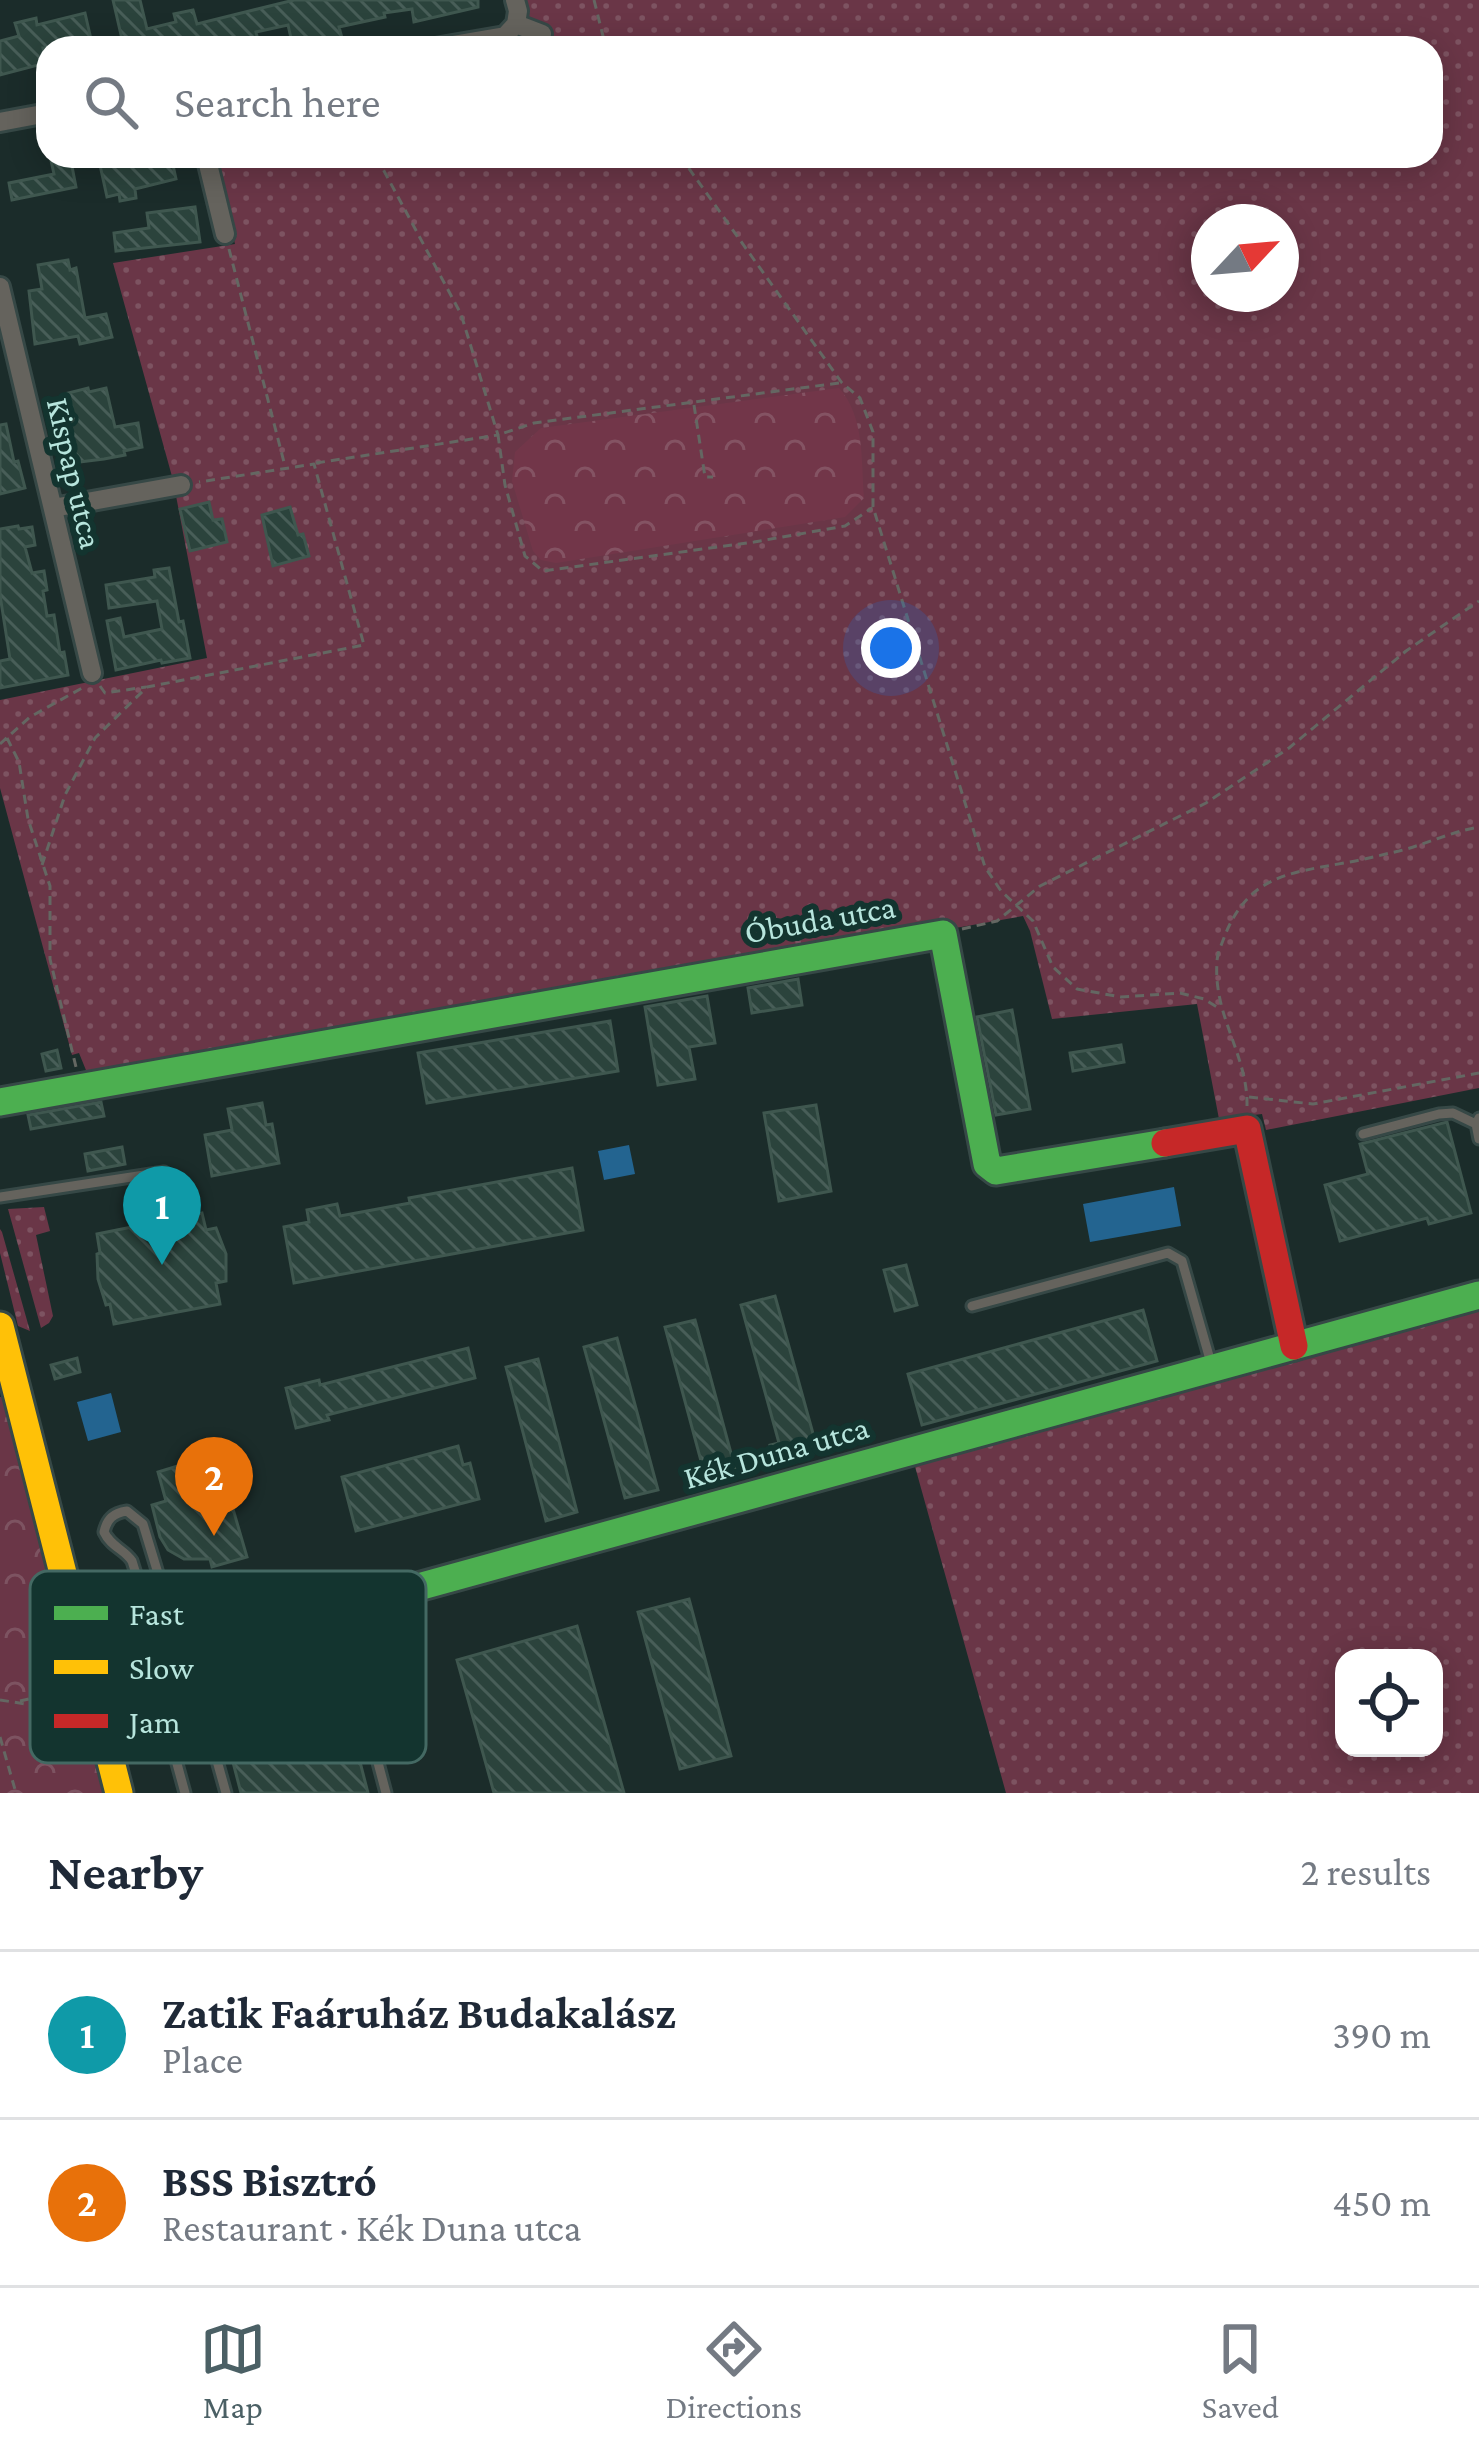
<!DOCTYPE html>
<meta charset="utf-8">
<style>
body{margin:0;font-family:"Crimson Pro",serif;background:#f6f6f7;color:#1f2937}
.controls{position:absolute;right:36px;bottom:36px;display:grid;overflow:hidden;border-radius:24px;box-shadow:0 6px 30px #0003}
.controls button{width:108px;height:108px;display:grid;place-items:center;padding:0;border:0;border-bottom:3px solid #e0e1e3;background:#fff;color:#1f2937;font:60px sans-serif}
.compass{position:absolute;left:1191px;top:204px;width:108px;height:108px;border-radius:50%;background:#fff;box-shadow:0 6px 30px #0003;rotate:64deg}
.you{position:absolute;left:891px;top:648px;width:42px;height:42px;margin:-30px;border:9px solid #fff;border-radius:50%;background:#1a73e8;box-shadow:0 0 0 18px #1a73e833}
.badge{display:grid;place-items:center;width:78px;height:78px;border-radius:50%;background:#4b6065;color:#fff;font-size:39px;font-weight:700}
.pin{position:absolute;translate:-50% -99px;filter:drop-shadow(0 3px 6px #0008)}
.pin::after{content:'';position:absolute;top:63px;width:42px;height:36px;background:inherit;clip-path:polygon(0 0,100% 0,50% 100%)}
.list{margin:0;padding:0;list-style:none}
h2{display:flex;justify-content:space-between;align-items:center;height:156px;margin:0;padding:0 48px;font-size:51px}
h2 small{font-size:39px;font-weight:400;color:#747a83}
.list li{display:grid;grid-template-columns:78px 1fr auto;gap:36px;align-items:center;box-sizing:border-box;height:168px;padding:0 48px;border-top:3px solid #e0e1e3}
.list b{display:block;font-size:45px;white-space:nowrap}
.list p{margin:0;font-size:39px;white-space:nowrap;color:#747a83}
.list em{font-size:39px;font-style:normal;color:#747a83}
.icon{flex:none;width:66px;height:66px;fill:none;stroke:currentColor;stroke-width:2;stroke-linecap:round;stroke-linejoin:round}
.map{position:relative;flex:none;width:1479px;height:1793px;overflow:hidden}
.search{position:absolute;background:#fff;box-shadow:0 6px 30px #0003;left:36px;right:36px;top:36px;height:132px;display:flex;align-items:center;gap:30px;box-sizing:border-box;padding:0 42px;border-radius:36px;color:#747a83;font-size:45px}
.sheet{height:492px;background:#fff}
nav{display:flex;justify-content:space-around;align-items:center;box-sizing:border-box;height:168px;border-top:3px solid #e0e1e3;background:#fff;font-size:33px;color:#747a83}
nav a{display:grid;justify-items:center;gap:6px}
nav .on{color:#4b6065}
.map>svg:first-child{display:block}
</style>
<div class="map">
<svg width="1479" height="1793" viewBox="0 0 1479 1793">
<defs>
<pattern id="grass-dots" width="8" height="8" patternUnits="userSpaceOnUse" patternTransform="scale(3)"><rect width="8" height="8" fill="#6a3647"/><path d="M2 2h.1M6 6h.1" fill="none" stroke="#7d5361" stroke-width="1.8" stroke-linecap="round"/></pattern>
<pattern id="forest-crowns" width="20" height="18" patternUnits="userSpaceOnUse" patternTransform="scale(3)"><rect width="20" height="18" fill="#723649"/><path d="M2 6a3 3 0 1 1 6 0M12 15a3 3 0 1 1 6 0" fill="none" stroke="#845363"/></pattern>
<pattern id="park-crowns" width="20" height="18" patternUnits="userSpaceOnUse" patternTransform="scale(3)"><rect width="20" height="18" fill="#6a3647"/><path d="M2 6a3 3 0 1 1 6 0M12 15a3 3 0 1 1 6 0" fill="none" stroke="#7d5361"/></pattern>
<pattern id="building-back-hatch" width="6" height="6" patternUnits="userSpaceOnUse" patternTransform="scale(3)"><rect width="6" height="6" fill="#2b433c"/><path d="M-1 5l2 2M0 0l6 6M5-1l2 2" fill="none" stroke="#485e58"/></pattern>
</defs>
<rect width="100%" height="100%" fill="#1b2c2a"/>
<!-- grass -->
<path fill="url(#grass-dots)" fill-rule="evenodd" d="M520 0H1479V1088L1266 1130 1262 1114 1219 1119 1197 1004 1052 1019 1030 931 1023 916 90 1080 79 1053 72 1055 0 788V700L207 658 173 480 113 263 235 244 213 156H1431V48H468L510 40ZM1209 222H1281V294H1209Z
M44 1207 50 1231 36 1235 53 1316 49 1323 41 1328 8 1209Z
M0 1229 2 1232 30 1331 18 1326 0 1253Z
M1479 1290V1793H1006L914 1463ZM1344 1658H1434V1748H1344Z"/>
<!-- forest -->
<path fill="url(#forest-crowns)" d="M839 388C865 417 861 461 864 498L845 517 556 563 541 560 533 551 512 481 515 452 541 428Z"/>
<!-- park -->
<path fill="url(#park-crowns)" d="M8 1396 105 1793H0V1397Z"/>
<!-- water -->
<path fill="#236490" d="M629 1145 635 1174 604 1180 598 1151Z
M1174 1187 1181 1226 1090 1242 1083 1204Z
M111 1393 121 1432 88 1441 77 1402Z"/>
<!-- building -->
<path fill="url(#building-back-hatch)" stroke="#3f574f" stroke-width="3" d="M113 0H140L147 29 176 22 174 14 193 10 197 24 294 0H478V7L414 22 412 9 384 13 385 17 339 27 342 38 293 47 288 25 256 32 260 48H239L237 40 205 48H188L187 45 173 48H124Z
M85 13 93 48H43L46 63 0 75V41L19 36 15 23 36 18 37 25Z
M50 156H70L76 187 12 200 9 183 54 174Z
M98 156H171L176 179 135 189 136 198 120 201 119 194 107 197Z
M195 207 200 242 116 251 114 233 149 228 147 213Z
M68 260 70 270 76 268 85 318 106 314 112 337 80 344 78 336 35 344 29 291 42 289 38 265Z
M88 388 89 392 106 388 115 427 138 423 142 447 124 451 125 455 104 459 79 462 78 457 64 460 55 410 72 407 68 393Z
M6 424 14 462 18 461 25 488 0 494V425Z
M209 502 213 520 222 519 227 542 190 551 180 509Z
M290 507 298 535 303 534 309 556 273 566 262 515Z
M18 526 19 529 32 527 35 545 25 547 32 573 44 571 47 590 43 591 47 616 54 615 60 653 64 652 68 675 0 688V661L10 659 0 595V529Z
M169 568 179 622 183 621 190 658 162 663 161 660 116 670 107 621 120 618 124 637 162 629 157 601 109 608 106 585 155 577 154 570Z
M798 979 802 1005 752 1013 748 988Z
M707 996 715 1043 689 1047 695 1079 658 1085 645 1007Z
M1012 1010 1030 1109 996 1115 977 1017Z
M610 1021 618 1071 427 1103 418 1053Z
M1121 1045 1124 1062 1073 1071 1070 1053Z
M57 1050 61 1068 46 1071 42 1054Z
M101 1102 104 1116 31 1129 28 1115Z
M262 1103 266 1125 272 1124 279 1163 212 1176 205 1135 232 1130 228 1109Z
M816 1105 831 1191 779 1201 764 1113Z
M1447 1122 1471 1213 1429 1224 1427 1218 1340 1241 1325 1185 1368 1174 1360 1144Z
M122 1147 125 1164 88 1171 85 1154Z
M572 1168 583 1230 294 1283 284 1227 309 1222 307 1210 337 1204 340 1216 410 1203 409 1198Z
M202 1213 206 1230 216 1228 226 1254V1281L216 1283 220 1304 114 1324 110 1304 106 1305 98 1279 97 1254 100 1253 97 1234Z
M906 1265 917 1305 895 1311 884 1270Z
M775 1296 817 1448 774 1460 770 1445 779 1443 741 1305Z
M1143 1310 1157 1361 922 1425 908 1374Z
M695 1320 735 1468 705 1476 665 1327Z
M617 1338 658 1490 625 1498 584 1347Z
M468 1348 475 1378 327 1415 329 1420 296 1428 286 1388 319 1380 320 1385Z
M77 1358 80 1372 55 1379 51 1365Z
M538 1359 577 1512 546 1521 506 1367Z
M458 1446 463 1465 470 1463 479 1499 356 1531 342 1477Z
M217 1454 247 1557 212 1567 210 1559H184L168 1550 160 1537 152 1505 166 1501 158 1472Z
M689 1599 731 1756 680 1769 638 1612Z
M577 1626 624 1793H494L457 1660Z
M347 1711 368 1793H241L228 1743Z"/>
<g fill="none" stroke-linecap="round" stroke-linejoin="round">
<defs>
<path id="lane" d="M1479 1118 1476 1124 1479 1139
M1363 1134 1439 1114 1453 1113 1476 1124
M0 1197 164 1172
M972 1306 1168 1253 1182 1261 1211 1363
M178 1639 150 1619 132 1561C124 1549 111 1547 104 1532 107 1519 113 1513 127 1511L143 1524 181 1649
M187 1653 226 1793
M185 1793 173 1749 361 1698 386 1793"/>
<path id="street" d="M515 0 518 11 516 24
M516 24 542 34
M435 48 505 36 516 24
M0 122 48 113
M206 156 225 234
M0 287 92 673
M53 508 181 485"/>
<path id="fast" d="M0 1102 943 934 987 1164 996 1171 1165 1143
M91 1677 1479 1295"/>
<path id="slow" d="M0 1326 119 1793"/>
<path id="jam" d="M1165 1143 1247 1129 1294 1346"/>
</defs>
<!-- lane casing -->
<use href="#lane" stroke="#364846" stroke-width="15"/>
<!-- street casing -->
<use href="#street" stroke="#364846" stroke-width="24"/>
<!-- fast casing -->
<use href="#fast" stroke="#364846" stroke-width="33"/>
<!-- slow casing -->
<use href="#slow" stroke="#364846" stroke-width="33"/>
<!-- jam casing -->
<use href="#jam" stroke="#364846" stroke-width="33"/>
<!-- path -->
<path stroke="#646762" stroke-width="3" stroke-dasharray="9 6" stroke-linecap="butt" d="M594 0 606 48
M560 43 572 48
M680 156 842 383 860 398 873 432V507L985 867 1001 891 1033 921 1053 967 1077 989 1121 997 1180 993 1204 999 1220 1009
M229 249 285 466
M839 383 534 423 498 435 505 485 525 556 543 571 754 542 845 526 872 508
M694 405 705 477H713
M316 463 498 435 461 314 376 156
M100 686 105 693 146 687
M7 738 19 762 28 819 50 886V959L76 1067
M0 744 30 717 82 688
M42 865 65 795 95 738 147 687 364 645 314 464 199 482
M962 929 997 921 1040 886 1206 803 1289 748 1406 651 1479 601
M1249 1097 1313 1104 1479 1073
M1247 1106C1248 1055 1213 1016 1217 962 1217 953 1222 944 1225 935 1249 876 1289 873 1344 863 1363 860 1381 855 1399 851 1427 844 1450 832 1479 827
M131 1688 136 1706 132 1755
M0 1700 77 1712
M20 1701 33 1698 66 1683
M0 1737 16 1793"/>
<!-- lane -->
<use href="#lane" stroke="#65635d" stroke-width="9"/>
<!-- street -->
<use href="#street" stroke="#65635d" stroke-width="18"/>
<!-- fast -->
<use href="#fast" stroke="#4caf50" stroke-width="27"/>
<!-- slow -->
<use href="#slow" stroke="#ffc107" stroke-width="27"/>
<!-- jam -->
<use href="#jam" stroke="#c62828" stroke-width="27"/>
</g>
<g text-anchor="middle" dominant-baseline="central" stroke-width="12" stroke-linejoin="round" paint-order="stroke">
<!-- street labels -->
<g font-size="33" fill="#b7e5dd" stroke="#13342f">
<text transform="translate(75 473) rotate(77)">Kispap utca</text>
<text transform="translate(820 919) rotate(-10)">Óbuda utca</text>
<text transform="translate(776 1452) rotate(-16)">Kék Duna utca</text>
</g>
</g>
<!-- legend -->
<rect x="30" y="1571" width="396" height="192" rx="18" fill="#13342f" stroke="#446963" stroke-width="3"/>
<rect x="54" y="1606" width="54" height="14" fill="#4caf50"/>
<rect x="54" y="1660" width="54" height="14" fill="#ffc107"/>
<rect x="54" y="1714" width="54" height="14" fill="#c62828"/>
<g font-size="33" fill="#b7e5dd">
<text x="129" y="1625">Fast</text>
<text x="129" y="1679">Slow</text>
<text x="129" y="1733">Jam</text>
</g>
</svg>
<div class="controls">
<button><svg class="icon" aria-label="locate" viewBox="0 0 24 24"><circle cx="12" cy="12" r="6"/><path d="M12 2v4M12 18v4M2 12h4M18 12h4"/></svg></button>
</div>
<svg class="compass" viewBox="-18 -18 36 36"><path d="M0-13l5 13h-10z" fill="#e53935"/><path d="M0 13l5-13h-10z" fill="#747a83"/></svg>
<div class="you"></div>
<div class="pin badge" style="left:162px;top:1265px;background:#0f9aa8">1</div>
<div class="pin badge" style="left:214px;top:1536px;background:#e8710a">2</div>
<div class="search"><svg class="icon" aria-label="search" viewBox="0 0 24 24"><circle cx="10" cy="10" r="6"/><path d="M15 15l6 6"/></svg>Search here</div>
</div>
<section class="sheet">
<h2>Nearby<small>2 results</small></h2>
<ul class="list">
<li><span class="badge" style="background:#0f9aa8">1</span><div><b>Zatik Faáruház Budakalász</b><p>Place</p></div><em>390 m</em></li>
<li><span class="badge" style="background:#e8710a">2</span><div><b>BSS Bisztró</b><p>Restaurant · Kék Duna utca</p></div><em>450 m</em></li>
</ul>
</section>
<nav>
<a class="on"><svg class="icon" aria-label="map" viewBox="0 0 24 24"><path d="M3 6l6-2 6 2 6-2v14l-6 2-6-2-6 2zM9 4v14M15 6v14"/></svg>Map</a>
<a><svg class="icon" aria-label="directions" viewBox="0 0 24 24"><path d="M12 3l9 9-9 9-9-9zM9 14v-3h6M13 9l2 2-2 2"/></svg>Directions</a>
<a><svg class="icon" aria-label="saved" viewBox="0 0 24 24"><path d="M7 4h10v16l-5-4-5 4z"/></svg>Saved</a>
</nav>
